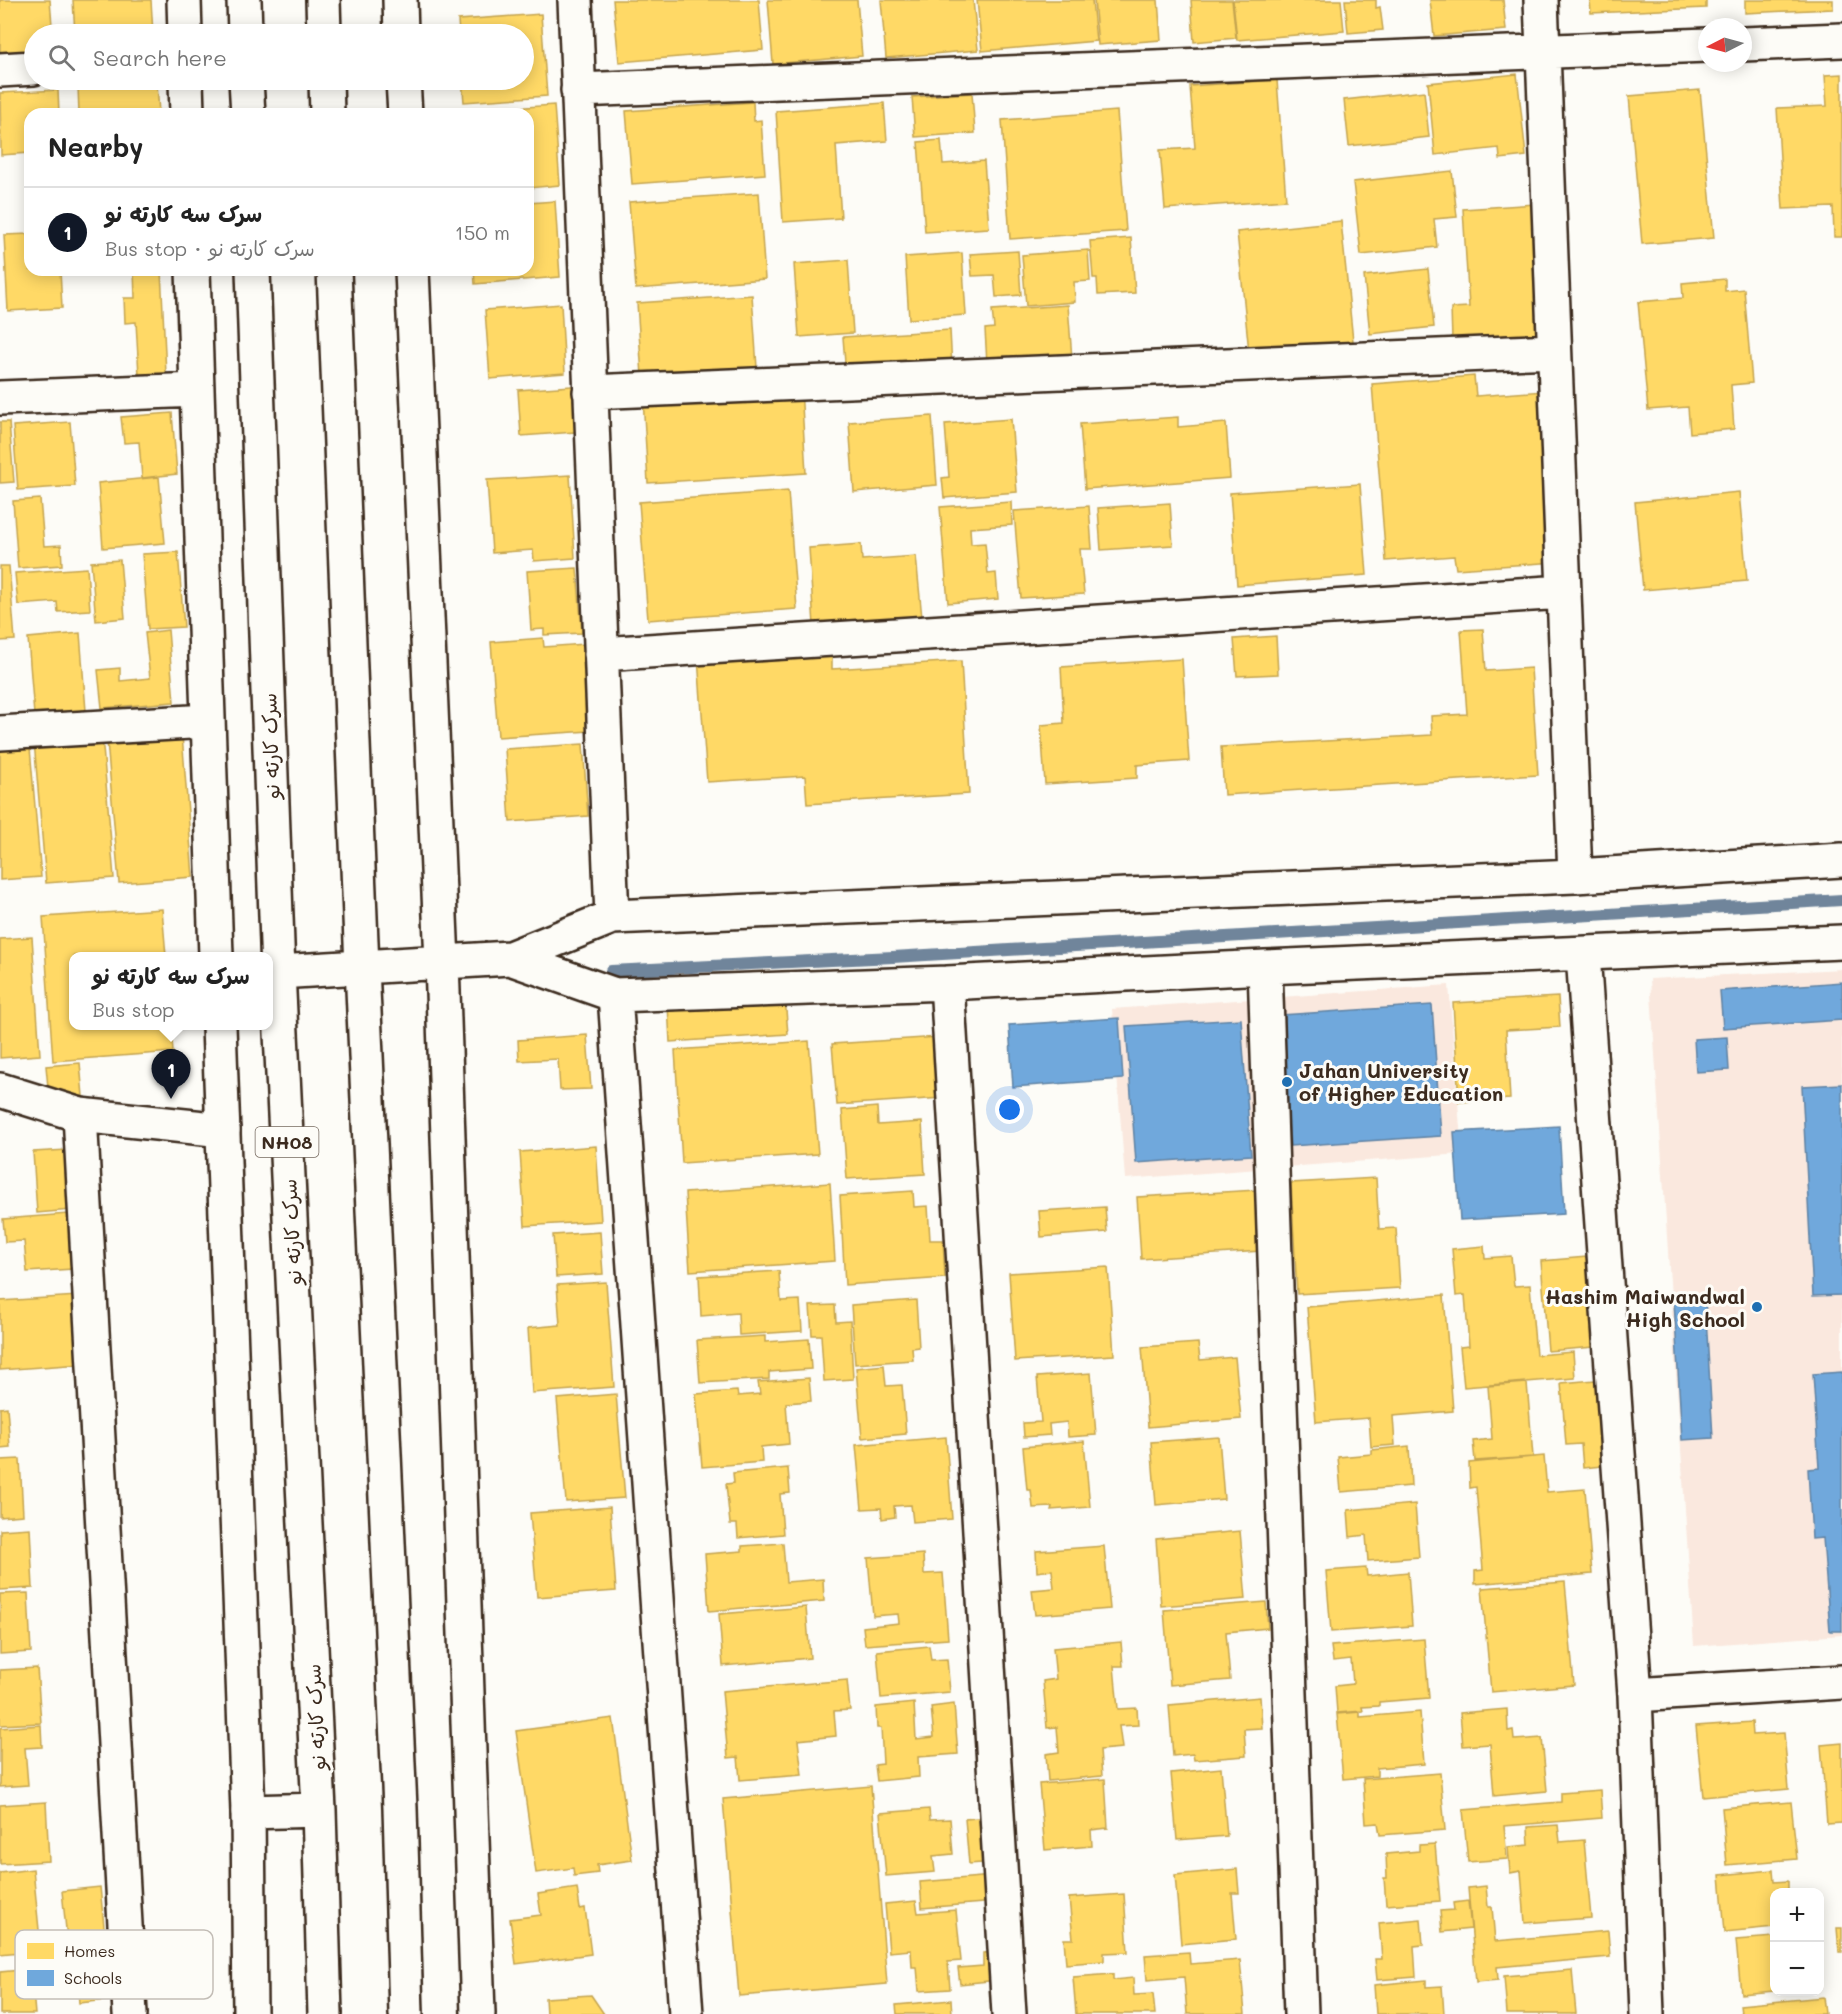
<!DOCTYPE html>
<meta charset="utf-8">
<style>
body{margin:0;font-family:Mali,"Playpen Sans Arabic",sans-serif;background:#f2f2f2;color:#222}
.controls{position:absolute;right:18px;bottom:18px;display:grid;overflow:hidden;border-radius:12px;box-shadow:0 3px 15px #0003}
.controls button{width:54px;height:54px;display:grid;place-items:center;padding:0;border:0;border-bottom:2px solid #e0e0e0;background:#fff;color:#222;font:30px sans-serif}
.compass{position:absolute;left:1698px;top:18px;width:54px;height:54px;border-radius:50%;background:#fff;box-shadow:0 3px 15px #0003;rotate:264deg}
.you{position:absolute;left:1010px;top:1110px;width:21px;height:21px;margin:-15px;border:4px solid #fff;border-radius:50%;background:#1a73e8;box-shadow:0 0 0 9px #1a73e833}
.badge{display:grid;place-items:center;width:39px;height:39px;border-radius:50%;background:#111827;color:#fff;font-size:20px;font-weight:700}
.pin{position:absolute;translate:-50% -50px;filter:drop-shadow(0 2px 3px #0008)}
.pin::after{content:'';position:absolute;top:32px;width:21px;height:18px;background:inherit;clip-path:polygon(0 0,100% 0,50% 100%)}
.popup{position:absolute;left:69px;top:952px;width:204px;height:78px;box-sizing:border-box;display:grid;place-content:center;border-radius:12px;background:#fff;filter:drop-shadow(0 2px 4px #0005);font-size:20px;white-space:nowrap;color:#767676}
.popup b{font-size:22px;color:#222}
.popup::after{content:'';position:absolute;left:50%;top:100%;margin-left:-12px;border:12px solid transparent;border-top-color:#fff}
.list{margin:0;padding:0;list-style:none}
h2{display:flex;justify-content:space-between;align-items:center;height:78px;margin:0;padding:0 24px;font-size:26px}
h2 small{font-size:20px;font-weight:400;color:#767676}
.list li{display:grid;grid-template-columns:39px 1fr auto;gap:18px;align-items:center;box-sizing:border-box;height:90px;padding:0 24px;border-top:2px solid #e0e0e0}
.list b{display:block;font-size:22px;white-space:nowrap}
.list p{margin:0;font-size:20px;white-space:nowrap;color:#767676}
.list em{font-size:20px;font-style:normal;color:#767676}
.icon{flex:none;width:33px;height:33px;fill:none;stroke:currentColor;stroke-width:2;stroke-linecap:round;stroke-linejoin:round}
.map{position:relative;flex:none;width:1842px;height:2014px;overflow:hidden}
.search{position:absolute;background:#fff;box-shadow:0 3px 15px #0003;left:24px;top:24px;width:510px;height:66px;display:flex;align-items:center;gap:15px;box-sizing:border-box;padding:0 21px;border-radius:33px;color:#767676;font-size:22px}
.panel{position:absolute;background:#fff;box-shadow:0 3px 15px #0003;left:24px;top:108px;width:510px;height:168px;border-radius:18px}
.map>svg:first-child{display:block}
</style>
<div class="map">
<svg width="1842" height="2014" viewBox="0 0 1842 2014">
<rect width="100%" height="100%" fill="#fdfcf7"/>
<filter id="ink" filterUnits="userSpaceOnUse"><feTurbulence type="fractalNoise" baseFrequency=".0167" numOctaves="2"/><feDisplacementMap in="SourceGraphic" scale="12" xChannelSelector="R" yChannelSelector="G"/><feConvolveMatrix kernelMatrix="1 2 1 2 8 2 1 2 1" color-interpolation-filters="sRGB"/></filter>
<g filter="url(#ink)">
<!-- built -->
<path fill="#fae8de" d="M1842 969V1635L1694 1646 1650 979Z
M1449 985 1462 1154 1125 1179 1112 1009Z"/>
<!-- homes -->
<path fill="#ffd966" stroke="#c4a450" stroke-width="1.5" d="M0 0H50L52 25 45 26 46 34H34V53L0 56Z
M73 0H151L153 34H75Z
M613 0H759L763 50 619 62Z
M768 0H857L862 56 773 64Z
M881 0H973L978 50 886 58Z
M977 0H1092L1096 41 982 51Z
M1094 0H1158L1161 40 1098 45Z
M1191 0H1232L1236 38 1194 42Z
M1233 0H1341L1344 31 1237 40Z
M1345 0H1376V8L1380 7 1383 30 1348 33Z
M1430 0H1503L1506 30 1434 36Z
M1590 0H1706V8L1591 13Z
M1745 0H1833V9L1745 13Z
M541 14 547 96 464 102 462 80H524V34H459L458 20Z
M1517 74 1526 156 1500 159 1499 148 1435 155 1428 83Z
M1842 74V237H1834L1833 207 1783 209 1777 108 1827 106 1825 75Z
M1277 80 1286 200 1165 209 1160 150 1195 148 1190 86Z
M157 82 159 114H79L78 86Z
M58 90 59 114H30V153L1 155 0 93Z
M1700 90 1714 238 1642 244 1629 96Z
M1424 91 1429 137 1349 146 1344 100Z
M972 93 975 133 915 137 912 97Z
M753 102 754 121 761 120 765 174 632 184 626 111Z
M884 103 887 141 836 145 841 218 783 222 776 111Z
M554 105 560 185 528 188V114H498L497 109Z
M1117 111 1126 231 1010 239 1002 120Z
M941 140 943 164 984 161 989 228 925 232 918 142Z
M1452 171 1457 217 1434 219 1437 247 1361 255 1353 182Z
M759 193 765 279 636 289 629 202Z
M555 201 560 277 475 284 474 270H528V203Z
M1536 204 1544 335 1452 340 1451 308 1469 307 1463 209Z
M1341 221 1353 341 1249 352 1237 232Z
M30 234V270H60L62 308 8 311 4 235Z
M1131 238 1135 293 1098 295 1097 278H1093L1090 241Z
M1088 250 1090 281 1074 282 1075 302 1026 306 1022 255Z
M1018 251 1021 295 996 297 994 275 972 276 970 254Z
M962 253 966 315 909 319 905 257Z
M848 260 853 333 799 337 794 264Z
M1428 269 1434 327 1370 334 1364 276Z
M134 270H161L166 374 139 375 136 322 125 323 124 298H135Z
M1725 279V291L1744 289 1752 383 1731 385 1734 429 1690 433 1688 407 1648 410 1638 302 1683 298 1682 283Z
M752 295 757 368 642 376 637 303Z
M561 304 565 373 490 379 485 310Z
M1068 305 1072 359 987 364 985 329 994 328 992 310Z
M950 330 952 368 846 376 843 337Z
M1474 376 1476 396 1545 391 1557 562 1456 569 1454 556 1386 561 1372 384Z
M585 385 589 431 521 436 518 390Z
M801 388 806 473 648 483 643 398Z
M172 413 177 474 142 478 139 442 124 443 121 417Z
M932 416 937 485 854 492 849 422Z
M1178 417V427L1226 423 1230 478 1085 489 1080 424Z
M1011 419 1017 492 944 498 942 478 949 477 945 424Z
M0 422H9L14 482 0 483Z
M70 422 75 486 18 490 13 426Z
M570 475 575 558 534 561 533 550 492 553 487 480Z
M159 477 165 543 103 548 98 483Z
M1360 484 1367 575 1237 585 1230 493Z
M788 491 797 609 648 620 639 502Z
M1739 492 1747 581 1643 590 1635 502Z
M40 499 44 546 61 545 62 565 18 568 13 501Z
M1011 502 1012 525 970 528 971 544 985 543 988 574 996 573 998 599 948 603 940 507Z
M1170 503 1173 545 1101 550 1098 508Z
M1089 506 1092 549H1080L1084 594 1021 598 1014 511Z
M861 544 862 560 916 556 922 618 814 626 809 548Z
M178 552 184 627 148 629 142 554Z
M120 560 125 618 96 621 91 562Z
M0 566H9L15 640 0 641Z
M87 568 90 610 58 612 57 602 18 605 15 573Z
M577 568 582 633 544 635V629L531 630 527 571Z
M1483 629 1486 671 1531 668 1538 775 1224 795 1221 747 1432 735 1431 716 1467 714 1461 630Z
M168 630 174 702 102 708 98 670 120 668V681L150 678 145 633Z
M80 633 86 711 34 715 28 638Z
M1276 636 1278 674 1237 676 1234 639Z
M543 638 544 647 585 644 590 731 498 737 491 642Z
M832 650V669L961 661 969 794 807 804 805 776 707 782 698 658Z
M1182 659 1189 761 1137 765V778L1045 784 1041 725 1064 723 1061 667Z
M182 735 193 877 119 883 107 741Z
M102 736 114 878 46 883 34 741Z
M583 744 588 816 510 822 505 749Z
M30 748 41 877 0 880V750Z
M162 909 166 956H74V1026H171L173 1052 53 1061 43 917Z
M32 937 40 1055 0 1058V939Z
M1558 997 1560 1027 1506 1030 1510 1099 1459 1102 1453 1003Z
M785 998 788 1034 670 1042 668 1005Z
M587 1035 591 1089 560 1090 558 1059 519 1061 518 1040Z
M939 1037 943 1098 837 1105 832 1044Z
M809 1041 818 1154 682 1163 675 1050Z
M80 1063 83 1096 49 1098 46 1066Z
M877 1107 878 1125 922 1122 925 1174 847 1179 842 1110Z
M596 1146 601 1221 525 1226 520 1152Z
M67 1150 71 1210 37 1213 33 1152Z
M1376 1178 1379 1229 1396 1228 1400 1288 1297 1294 1291 1183Z
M830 1183 835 1261 690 1271 685 1193Z
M1257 1190 1261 1251 1141 1259 1137 1197Z
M913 1191 914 1207 928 1206 930 1240H943L945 1278 845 1285 840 1196Z
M1105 1207 1107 1232 1041 1237 1039 1211Z
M68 1214 73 1269 27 1272 24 1241 5 1242 3 1219Z
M600 1232 603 1274 556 1277 553 1235Z
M1484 1246 1485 1258 1511 1256 1514 1286 1530 1285 1536 1355 1573 1352 1575 1378 1464 1387 1460 1347 1469 1346 1465 1295 1456 1296 1452 1249Z
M1598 1256 1606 1346 1548 1351 1541 1261Z
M1108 1267 1114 1355 1015 1361 1009 1273Z
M779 1271 781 1301 800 1300 802 1331 739 1335 738 1313 701 1316 699 1276Z
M606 1282 614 1387 532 1393 528 1328 560 1325 557 1285Z
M1444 1295 1453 1411 1393 1416 1395 1445 1371 1447 1369 1418 1316 1422 1307 1307Z
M78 1296 82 1364 0 1370V1301Z
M916 1300 919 1347 912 1348 913 1360 855 1364 851 1305Z
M835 1305 836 1322 850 1321 853 1379 824 1381 821 1335H812L810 1306Z
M765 1336V1342L809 1339 811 1369 769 1372V1379L700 1383 697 1340Z
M1198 1343 1200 1360 1235 1357 1241 1419 1148 1427 1142 1347Z
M884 1365 886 1386 902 1385 906 1434 862 1438 856 1368Z
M1091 1373 1096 1435 1068 1437 1067 1422 1049 1424 1050 1435 1024 1437 1023 1423 1041 1422 1037 1377Z
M809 1378 811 1401 786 1403 789 1444 761 1447 762 1462 702 1467 696 1394 737 1391 738 1396 760 1394 758 1382Z
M1595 1380 1602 1466 1583 1468 1581 1444 1566 1445 1561 1383Z
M1527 1383 1533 1457 1475 1461 1473 1441 1492 1439 1488 1386Z
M616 1394 625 1498 566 1502 557 1399Z
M7 1407 10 1447 0 1448V1408Z
M946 1437 952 1519 913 1522 911 1505 894 1506 895 1517 882 1519 881 1508 862 1509 856 1445Z
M1219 1437 1224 1499 1156 1505 1151 1442Z
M1084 1441 1090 1507 1051 1510 1052 1507 1033 1508 1031 1490H1027L1023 1447Z
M1409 1446 1411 1486 1341 1492 1338 1457 1372 1454V1450Z
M1544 1456 1547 1492 1585 1489 1592 1574 1475 1584V1571L1483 1570 1476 1487 1470 1488 1469 1463Z
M20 1459 23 1515 0 1517V1460Z
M788 1468 790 1493 780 1494 783 1534 738 1538 737 1524H730L726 1484 734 1483 733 1473Z
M1415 1504 1419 1557 1368 1561 1366 1535 1350 1537 1348 1510Z
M610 1507 616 1591 537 1597 530 1513Z
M30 1528 33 1588 0 1590V1530Z
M1240 1531 1246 1599 1161 1606 1156 1539Z
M783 1543 786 1582 823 1579 824 1601 709 1611 705 1554 742 1551V1546Z
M1104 1546 1110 1609 1035 1615 1032 1590 1054 1588 1052 1570 1037 1572 1036 1551Z
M923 1554 924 1574 943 1573 948 1639 865 1645 863 1627 899 1623 898 1614 873 1616 868 1558Z
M1366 1568 1367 1576 1408 1572 1412 1626 1331 1632 1326 1571Z
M1565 1582 1574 1685 1491 1692 1482 1588Z
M28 1593 31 1652 0 1654V1594Z
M1266 1602 1268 1628 1226 1632 1230 1680 1170 1685 1164 1610Z
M806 1607 810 1658 723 1666 719 1614Z
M1424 1639 1429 1698 1379 1702V1706L1362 1707 1363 1711 1337 1713 1335 1686 1353 1684 1351 1659 1333 1661 1331 1646Z
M1121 1642 1123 1666H1114L1118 1709 1137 1708 1138 1725 1119 1726 1122 1748 1100 1750 1102 1776 1048 1781 1046 1754 1059 1752 1057 1727 1047 1728 1043 1681 1056 1679 1053 1648Z
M929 1646 931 1660 947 1659 950 1692 881 1698 877 1651Z
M37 1668 41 1723 0 1725V1670Z
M847 1680 850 1710 834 1711 836 1736 798 1740 802 1775 740 1780 738 1757 728 1758 722 1691Z
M1260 1697 1262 1728 1244 1729 1246 1756 1194 1760 1193 1754 1173 1756 1169 1705Z
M914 1703 916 1739 934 1737 931 1707 954 1704 958 1754 918 1757 919 1777 877 1781 875 1765 883 1764 881 1728H877L876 1707Z
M1507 1709 1508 1731 1513 1730 1514 1740 1542 1738 1547 1791 1494 1796 1490 1744 1463 1746 1460 1713Z
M1360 1712V1717L1420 1712 1424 1764 1377 1768V1776L1343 1779 1337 1714Z
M613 1718 632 1860 597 1865 598 1873 574 1876 573 1868 536 1873 516 1731Z
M1752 1722 1753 1735 1784 1733 1789 1789 1703 1797 1696 1726Z
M41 1725 42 1747 25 1748 28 1785 0 1787V1728Z
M1842 1743V1823L1827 1824 1821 1745Z
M1221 1768 1227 1836 1177 1840 1171 1773Z
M1440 1773 1445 1830 1380 1835 1378 1823 1366 1824 1363 1779Z
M1105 1779 1108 1828 1091 1830 1092 1846 1045 1850 1039 1784Z
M871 1786 887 1984 739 1996 723 1799Z
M1600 1790 1602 1818 1504 1826 1507 1859 1468 1862 1463 1810 1561 1802V1793Z
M46 1802 49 1861 0 1864V1805Z
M1791 1802 1797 1859 1727 1865 1722 1808Z
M929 1809 930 1820 950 1819 953 1854 933 1856 935 1872 886 1876 880 1813Z
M990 1817 994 1862 969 1864 965 1819Z
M1558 1825 1560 1842 1584 1840 1591 1918 1525 1923 1521 1871 1510 1873 1508 1847 1529 1845 1528 1827Z
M1435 1844 1440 1901 1386 1905 1384 1878H1387L1386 1854 1419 1851V1845Z
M33 1869 41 1950 0 1954V1873Z
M1237 1869 1239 1893H1232L1236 1939 1181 1944 1175 1875Z
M1773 1870 1774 1882 1788 1881V1892H1774V1927L1725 1932 1720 1875Z
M993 1876 995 1902 922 1908 920 1882Z
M1486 1886 1488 1907H1492L1495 1941 1608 1931 1610 1957 1497 1967 1498 1980 1476 1982 1468 1888Z
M100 1887 105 1936 67 1939 62 1891Z
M577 1888 580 1909 585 1908 591 1954 516 1964 510 1919 541 1915 538 1894Z
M1124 1894 1128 1952 1104 1953V1961L1066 1964 1064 1939H1073L1069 1898Z
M916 1901 918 1913 956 1910 961 1961 948 1962 950 1989 919 1991 917 1967H912L911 1950 889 1952 885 1904Z
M1468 1901 1471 1929 1442 1932 1440 1911 1454 1910 1453 1903Z
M1421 1919 1423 1945 1414 1946 1416 1977 1377 1980 1375 1959H1382L1379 1923Z
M1837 1928H1842V1952H1839Z
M1774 1937V1991L1741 1994 1736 1940Z
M996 1952 998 1980 960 1984 958 1968 983 1966V1953Z
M1189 1952 1190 1964 1240 1960 1245 2014H1187L1184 1977 1147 1980 1145 1955Z
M105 1959 109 2000 79 2003 77 1980 68 1981 66 1963Z
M31 1969 35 2014H0V1972Z
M1572 1970 1576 2014H1507L1504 1976Z
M1113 1974V1980L1133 1978 1134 1995 1153 1994 1155 2014H1076L1073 1977Z
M1426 1980V1987L1442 1986 1444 2014H1376L1374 1985Z
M591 1995 604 2014H546L545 1998Z
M1823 1997 1825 2014H1741L1740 2005Z
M951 2000 952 2014H897L896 2005Z"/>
<!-- schools -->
<path fill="#6fa8dc" stroke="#5f82a3" stroke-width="1.5" d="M1842 982V1020L1723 1028 1720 991Z
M1432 1005 1441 1136 1290 1146 1281 1015Z
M1119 1018 1123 1079 1013 1087 1009 1025Z
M1241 1019 1251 1155 1136 1163 1126 1026Z
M1727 1037 1729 1070 1696 1072 1694 1039Z
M1842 1084V1295L1813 1296 1802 1086Z
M1559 1126 1564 1214 1460 1220 1454 1132Z
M1705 1299 1713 1438 1682 1440 1674 1301Z
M1842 1372V1631H1830L1823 1538 1812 1539 1808 1469 1819 1468 1813 1374Z"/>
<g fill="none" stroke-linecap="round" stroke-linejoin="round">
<!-- stream -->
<path stroke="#70859b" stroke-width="12" d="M611 971 893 957 1842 900"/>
<defs>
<path id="street" d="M184 0 185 34
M400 0 401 34
M575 0 612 917
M1541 0 1575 876
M1743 44 1842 40
M0 70 34 68
M186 80 187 114
M403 80 405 114
M578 90 1707 45
M193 270 216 956
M412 270 442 962 478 2014
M590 392 1554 351
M0 398 197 390
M601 654 1564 592
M0 733 208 721
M1583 954 1635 1695 1647 2014
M510 958 615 995 947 983 1265 967 1842 942
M1265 967 1301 2014
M278 972 510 958 612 917 1575 876 1842 860
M947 983 1009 2014
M615 995 686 2014
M219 1026 248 1812 250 2014
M80 1115 130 2014
M1635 1695 1842 1682"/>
<path id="secondary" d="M0 1090 80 1115 223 1130"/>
<path id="highway" d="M244 0 245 34
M323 0 324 34
M246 80 248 114
M326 80 327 114
M253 270 278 972 319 1810 325 2014
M334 270 362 967 400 1808 406 2014
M248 1812 319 1810"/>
</defs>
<!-- street casing -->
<use href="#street" stroke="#3b2a1e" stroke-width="38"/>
<!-- secondary casing -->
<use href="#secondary" stroke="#3b2a1e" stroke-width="38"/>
<!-- highway casing -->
<use href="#highway" stroke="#3b2a1e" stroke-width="38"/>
<!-- street -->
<use href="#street" stroke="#fdfcf7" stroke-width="33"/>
<!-- secondary -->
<use href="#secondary" stroke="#fdfcf7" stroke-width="33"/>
<!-- highway -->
<use href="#highway" stroke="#fdfcf7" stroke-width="33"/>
</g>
</g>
<!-- markers -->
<g fill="#1f6fb2" stroke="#fdfcf7" stroke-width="2">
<circle cx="1287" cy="1082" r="6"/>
<circle cx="1757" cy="1307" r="6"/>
</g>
<g text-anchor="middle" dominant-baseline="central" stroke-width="6" stroke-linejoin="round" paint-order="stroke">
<!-- shield labels -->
<rect fill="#fdfcf7" stroke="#75695f" stroke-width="1.5" x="255.5" y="1127" width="63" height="30" rx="4.5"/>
<g font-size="18" font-weight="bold" fill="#3b2a1e">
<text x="287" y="1142">NH08</text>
</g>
<!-- street labels -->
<g font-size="20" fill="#3b2a1e" stroke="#fdfcf7">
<text transform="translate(270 746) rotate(-92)">سرک کارته نو</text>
<text transform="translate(291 1232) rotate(-93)">سرک کارته نو</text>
<text transform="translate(315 1717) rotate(-93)">سرک کارته نو</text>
</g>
<!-- poi labels -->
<g font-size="20" font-weight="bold" fill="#3b2a1e" stroke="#fdfcf7" text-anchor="start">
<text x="1299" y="1070">Jahan University<tspan x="1299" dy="23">of Higher Education</tspan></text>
<text x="1745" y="1296" text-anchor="end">Hashim Maiwandwal<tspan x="1745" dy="23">High School</tspan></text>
</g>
</g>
<!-- legend -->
<rect x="15" y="1930" width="198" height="69" rx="9" fill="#fdfcf7" stroke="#c3bdb6" stroke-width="1.5"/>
<rect x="27" y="1943" width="27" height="16" fill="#ffd966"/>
<rect x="27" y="1970" width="27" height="16" fill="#6fa8dc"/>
<g font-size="16" fill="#3b2a1e">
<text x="64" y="1957">Homes</text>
<text x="64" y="1984">Schools</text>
</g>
</svg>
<div class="controls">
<button>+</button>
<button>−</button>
</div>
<svg class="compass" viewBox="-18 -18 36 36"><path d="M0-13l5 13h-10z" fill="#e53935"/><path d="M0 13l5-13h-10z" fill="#767676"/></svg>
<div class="you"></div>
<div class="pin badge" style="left:171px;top:1099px">1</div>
<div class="popup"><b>سرک سه کارته نو</b>Bus stop</div>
<div class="search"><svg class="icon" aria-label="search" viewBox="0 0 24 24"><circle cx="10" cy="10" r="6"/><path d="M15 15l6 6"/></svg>Search here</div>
<section class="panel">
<h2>Nearby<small></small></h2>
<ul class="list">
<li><span class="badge">1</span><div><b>سرک سه کارته نو</b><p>Bus stop · سرک کارته نو</p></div><em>150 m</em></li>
</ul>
</section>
</div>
